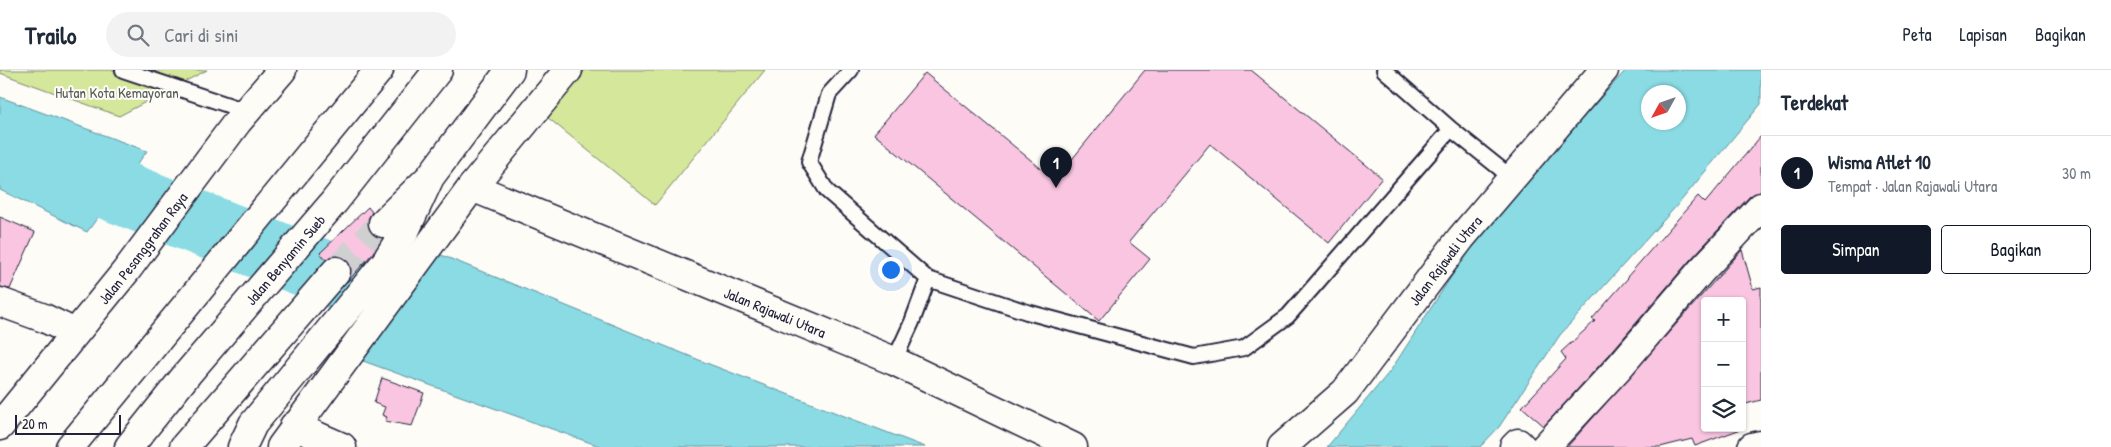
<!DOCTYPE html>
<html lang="id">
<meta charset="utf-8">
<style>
body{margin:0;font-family:"Patrick Hand",sans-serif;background:#f2f2f3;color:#1f2937}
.controls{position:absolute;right:15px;bottom:15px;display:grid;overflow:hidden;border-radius:5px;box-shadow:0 1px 4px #0004}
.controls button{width:45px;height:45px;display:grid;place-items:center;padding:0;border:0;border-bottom:1px solid #e0e1e3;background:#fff;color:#1f2937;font:25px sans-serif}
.compass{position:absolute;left:1641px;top:15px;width:45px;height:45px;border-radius:50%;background:#fff;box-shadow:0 1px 4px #0004;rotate:230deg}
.scale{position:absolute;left:15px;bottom:12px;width:106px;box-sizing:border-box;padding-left:5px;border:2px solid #22223b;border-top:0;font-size:14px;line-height:18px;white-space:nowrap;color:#22223b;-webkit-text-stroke:4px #fdfcf7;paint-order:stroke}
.you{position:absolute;left:890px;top:199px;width:18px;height:18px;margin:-12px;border:4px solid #fff;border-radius:50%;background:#1a73e8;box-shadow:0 0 0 8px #1a73e833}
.badge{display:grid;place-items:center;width:32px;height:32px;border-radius:50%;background:#111827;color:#fff;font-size:16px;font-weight:700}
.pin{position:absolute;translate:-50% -41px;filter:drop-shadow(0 1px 2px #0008)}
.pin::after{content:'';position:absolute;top:26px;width:18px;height:15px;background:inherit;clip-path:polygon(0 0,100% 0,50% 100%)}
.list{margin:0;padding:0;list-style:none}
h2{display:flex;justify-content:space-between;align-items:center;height:65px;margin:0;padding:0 20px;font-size:21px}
h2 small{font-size:16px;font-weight:400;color:#747a83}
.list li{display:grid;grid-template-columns:32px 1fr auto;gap:15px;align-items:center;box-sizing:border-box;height:75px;padding:0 20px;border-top:1px solid #e0e1e3}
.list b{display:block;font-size:19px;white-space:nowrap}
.list p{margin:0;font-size:16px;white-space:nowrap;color:#747a83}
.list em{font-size:16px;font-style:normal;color:#747a83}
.actions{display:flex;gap:10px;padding:15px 20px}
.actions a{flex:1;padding:11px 0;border:1px solid #111827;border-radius:5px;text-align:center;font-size:18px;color:#111827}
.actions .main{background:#111827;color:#fff}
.icon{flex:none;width:28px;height:28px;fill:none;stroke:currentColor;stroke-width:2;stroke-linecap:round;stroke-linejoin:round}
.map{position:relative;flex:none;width:1761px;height:377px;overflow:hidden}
header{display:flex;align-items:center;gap:30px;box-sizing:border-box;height:70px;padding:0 25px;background:#fff;border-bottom:1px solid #e0e1e3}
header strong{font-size:24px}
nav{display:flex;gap:28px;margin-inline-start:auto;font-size:18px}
.search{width:350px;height:45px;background:#f2f2f3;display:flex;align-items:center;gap:12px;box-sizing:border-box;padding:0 18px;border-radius:28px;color:#747a83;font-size:19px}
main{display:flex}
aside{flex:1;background:#fff}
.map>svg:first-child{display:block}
</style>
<header>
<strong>Trailo</strong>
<div class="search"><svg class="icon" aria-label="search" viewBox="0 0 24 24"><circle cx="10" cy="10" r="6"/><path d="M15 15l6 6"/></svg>Cari di sini</div>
<nav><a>Peta</a><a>Lapisan</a><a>Bagikan</a></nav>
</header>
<main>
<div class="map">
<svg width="1761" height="377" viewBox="0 0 1761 377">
<rect width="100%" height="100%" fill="#fdfcf7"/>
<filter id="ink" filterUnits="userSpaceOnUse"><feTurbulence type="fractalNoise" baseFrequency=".02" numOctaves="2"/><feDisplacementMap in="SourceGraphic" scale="10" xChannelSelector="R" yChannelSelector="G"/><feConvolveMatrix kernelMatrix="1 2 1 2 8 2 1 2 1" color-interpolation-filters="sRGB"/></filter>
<g filter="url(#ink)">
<!-- green -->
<path fill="#d4e79b" stroke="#7b846b" d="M0 0H207L119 46 0 3Z
M585 0H765L655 135 547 47Z"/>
<!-- water -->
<path fill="#8adbe3" stroke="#6091a0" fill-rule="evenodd" d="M1626 0H1761V34L1680 132 1560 265 1499 357 1480 377H1327L1391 300 1482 159ZM1648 22H1678V52H1648Z
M0 27 147 81 87 162 0 120Z
M429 180 709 294 925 377H602L338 282Z"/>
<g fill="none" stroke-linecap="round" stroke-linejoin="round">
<!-- river -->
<path stroke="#8adbe3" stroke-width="64" d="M0 75 433 245"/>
</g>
<!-- building -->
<path fill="#f9c5e1" stroke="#22223b" d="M1145 0H1251L1382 108 1329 173 1210 74 1129 172 1150 189 1099 251 874 64 925 3 1055 110Z
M1761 66V122L1750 126 1690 190 1608 286 1544 356 1522 337 1566 289 1561 282 1595 251 1592 249 1628 208 1627 207 1698 126 1705 133Z
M368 137 372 142 368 149V157L372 164 382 168 372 184 347 212 351 203V196L347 190 338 186H331L326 190 320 183Z
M0 147 35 162 10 219 0 217Z
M1742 180 1753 219 1761 217V330L1742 335V231H1705V358L1741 359 1695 376 1692 369 1660 377H1567Z
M382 308 424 323 412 356 385 351 387 347 382 345 385 337 374 333Z"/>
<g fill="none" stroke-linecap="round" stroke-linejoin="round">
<!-- highway-tunnel -->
<path stroke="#d1d0d1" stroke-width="28" stroke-dasharray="28 14" stroke-linecap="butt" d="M336 201 383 153"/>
<defs>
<path id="lane" d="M123 0 246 41
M851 0 829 24 809 92 827 121 928 209 1027 242 1194 287 1244 278 1288 246 1451 59
M1384 0 1451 59 1512 108
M894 291 912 252 928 209"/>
<path id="street" d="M294 356 342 377
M1514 377 1518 373 1522 377
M1545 377 1620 296 1701 201 1761 137
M1752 377 1761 375"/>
<g id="secondary">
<path id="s1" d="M472 117 894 291 1073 377"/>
<path d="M0 232 44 248 75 263"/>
<path id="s2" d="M0 356 126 201 238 51 282 0"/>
<path d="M281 377 472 117 568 0"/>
<path id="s3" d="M1282 377 1345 322 1461 168 1604 0"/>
</g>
<g id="primary">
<path d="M70 377 379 0"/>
<path id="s4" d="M129 377 188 303 334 132 438 0"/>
</g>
<path id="highway" d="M383 153 430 107 510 0
M184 377 336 201
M242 377 253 354 385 193 405 161 430 107"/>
</defs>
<!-- lane casing -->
<use href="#lane" stroke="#22223b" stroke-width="18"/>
<!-- street casing -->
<use href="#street" stroke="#22223b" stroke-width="31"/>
<!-- secondary casing -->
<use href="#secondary" stroke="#22223b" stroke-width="31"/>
<!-- primary casing -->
<use href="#primary" stroke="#22223b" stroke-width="31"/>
<!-- highway casing -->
<use href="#highway" stroke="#22223b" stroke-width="31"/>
<!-- lane -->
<use href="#lane" stroke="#fdfcf7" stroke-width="14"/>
<!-- street -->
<use href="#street" stroke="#fdfcf7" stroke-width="28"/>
<!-- secondary -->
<use href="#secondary" stroke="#fdfcf7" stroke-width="28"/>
<!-- primary -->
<use href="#primary" stroke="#fdfcf7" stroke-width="28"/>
<!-- highway -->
<use href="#highway" stroke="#fdfcf7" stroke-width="28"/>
</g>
</g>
<g text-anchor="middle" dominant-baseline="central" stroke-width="4" stroke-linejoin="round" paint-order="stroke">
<!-- park labels -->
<g font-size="15" fill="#575d58" stroke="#fdfcf7">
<text x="117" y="22">Hutan Kota Kemayoran</text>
</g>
<!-- street labels -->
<g font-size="15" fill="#22223b" stroke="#fdfcf7">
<text stroke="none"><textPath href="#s2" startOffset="228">Jalan Pesanggrahan Raya</textPath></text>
<text stroke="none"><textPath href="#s4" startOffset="244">Jalan Benyamin Sueb</textPath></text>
<text stroke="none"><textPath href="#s3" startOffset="249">Jalan Rajawali Utara</textPath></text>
<text stroke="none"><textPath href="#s1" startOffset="328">Jalan Rajawali Utara</textPath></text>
</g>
</g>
</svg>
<div class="controls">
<button>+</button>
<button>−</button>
<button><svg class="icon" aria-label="layers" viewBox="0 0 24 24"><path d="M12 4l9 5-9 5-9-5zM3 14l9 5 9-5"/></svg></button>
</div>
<svg class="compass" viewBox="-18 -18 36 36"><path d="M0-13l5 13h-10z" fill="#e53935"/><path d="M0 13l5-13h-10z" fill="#747a83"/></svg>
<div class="scale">20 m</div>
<div class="you"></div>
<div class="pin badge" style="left:1056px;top:118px">1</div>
</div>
<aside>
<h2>Terdekat<small></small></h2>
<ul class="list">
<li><span class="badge">1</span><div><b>Wisma Atlet 10</b><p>Tempat · Jalan Rajawali Utara</p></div><em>30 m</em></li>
</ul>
<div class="actions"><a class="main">Simpan</a><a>Bagikan</a></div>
</aside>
</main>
